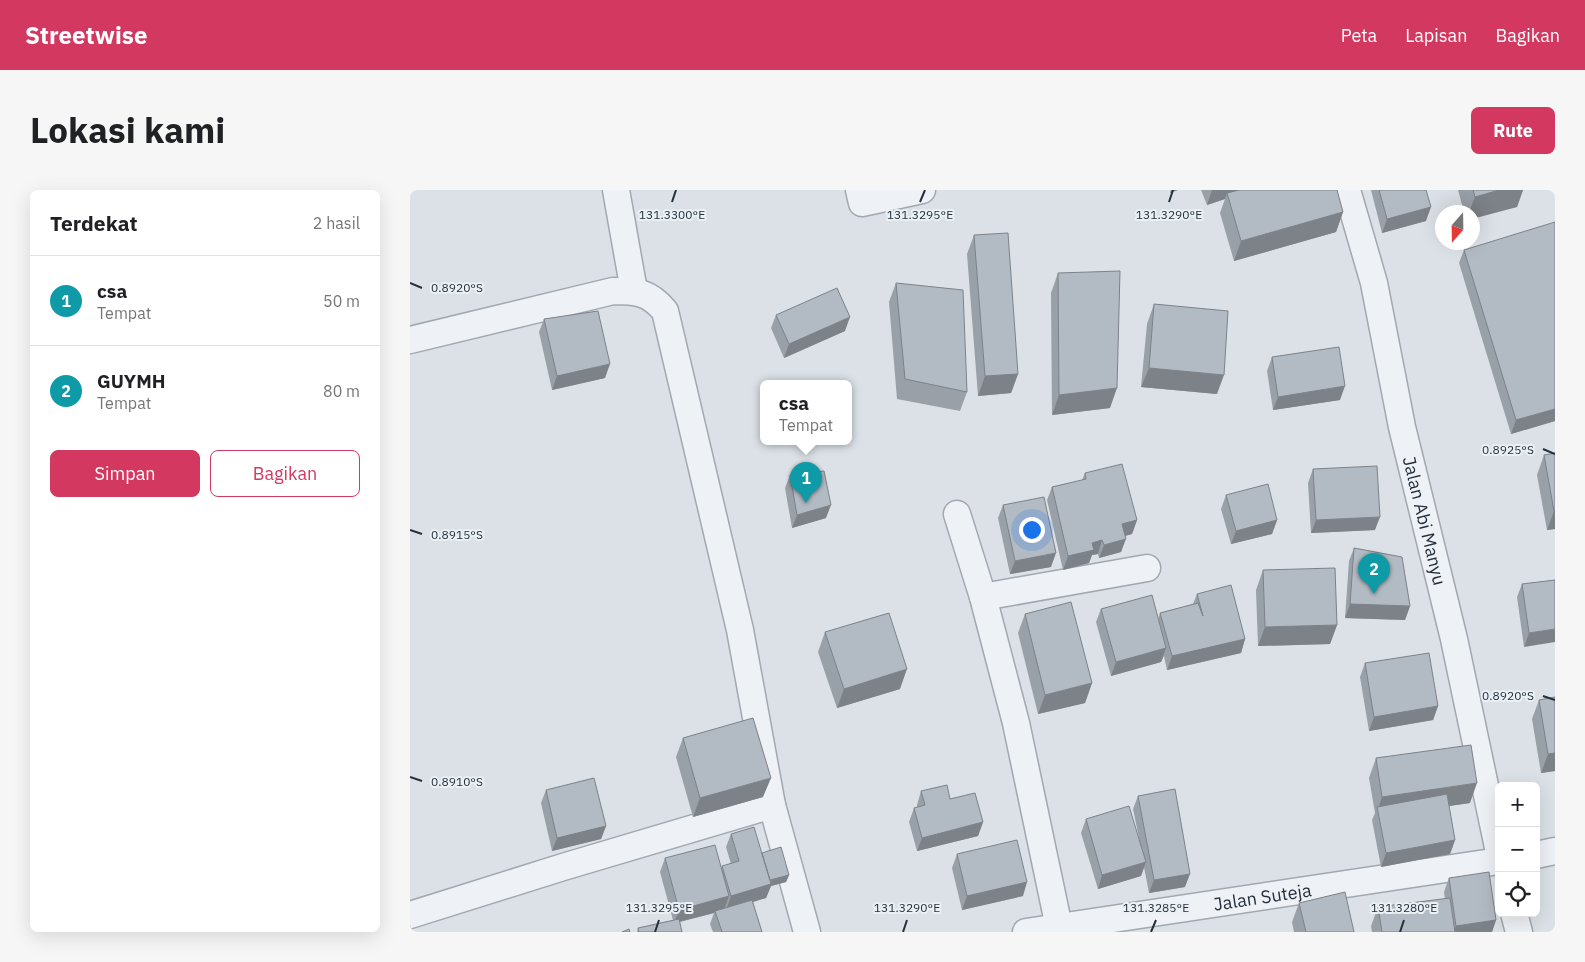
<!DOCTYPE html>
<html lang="id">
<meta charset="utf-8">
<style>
body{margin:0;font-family:"IBM Plex Sans",sans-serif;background:#f6f6f6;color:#202124}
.controls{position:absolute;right:15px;bottom:15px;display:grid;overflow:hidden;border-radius:8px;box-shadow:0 5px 20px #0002}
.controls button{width:45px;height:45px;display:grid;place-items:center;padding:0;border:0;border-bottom:1px solid #e0e0e0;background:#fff;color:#202124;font:25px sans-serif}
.compass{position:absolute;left:1025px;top:15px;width:45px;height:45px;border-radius:50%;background:#fff;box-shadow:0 5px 20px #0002;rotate:200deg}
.you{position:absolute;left:621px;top:339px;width:18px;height:18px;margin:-12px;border:4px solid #fff;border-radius:50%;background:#1a73e8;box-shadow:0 0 0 8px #1a73e833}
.badge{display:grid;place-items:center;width:32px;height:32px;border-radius:50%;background:#d33860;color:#fff;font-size:16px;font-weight:700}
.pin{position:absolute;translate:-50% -41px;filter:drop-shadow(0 1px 2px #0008)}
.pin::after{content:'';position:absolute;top:26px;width:18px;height:15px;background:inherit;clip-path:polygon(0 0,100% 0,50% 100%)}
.popup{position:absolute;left:350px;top:190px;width:92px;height:65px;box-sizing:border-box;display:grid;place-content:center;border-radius:8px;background:#fff;filter:drop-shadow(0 1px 4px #0005);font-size:16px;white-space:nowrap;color:#757577}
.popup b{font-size:19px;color:#202124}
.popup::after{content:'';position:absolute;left:50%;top:100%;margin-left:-10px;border:10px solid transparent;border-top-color:#fff}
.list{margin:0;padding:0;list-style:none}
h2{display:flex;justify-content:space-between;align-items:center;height:65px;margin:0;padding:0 20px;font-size:21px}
h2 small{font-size:16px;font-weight:400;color:#757577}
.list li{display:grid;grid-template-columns:32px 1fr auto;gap:15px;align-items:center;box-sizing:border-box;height:90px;padding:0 20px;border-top:1px solid #e0e0e0}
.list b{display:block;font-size:19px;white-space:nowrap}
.list p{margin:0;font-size:16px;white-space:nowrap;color:#757577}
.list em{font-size:16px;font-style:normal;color:#757577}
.actions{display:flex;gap:10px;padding:15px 20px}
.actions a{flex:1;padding:11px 0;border:1px solid #d33860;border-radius:8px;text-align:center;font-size:18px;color:#d33860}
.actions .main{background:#d33860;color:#fff}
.icon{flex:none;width:28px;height:28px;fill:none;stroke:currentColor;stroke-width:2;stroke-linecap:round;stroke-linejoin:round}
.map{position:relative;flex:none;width:1145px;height:742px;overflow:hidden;border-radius:8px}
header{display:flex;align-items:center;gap:30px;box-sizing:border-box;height:70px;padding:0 25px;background:#d33860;color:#fff}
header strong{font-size:24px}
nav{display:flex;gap:28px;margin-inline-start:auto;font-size:18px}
.intro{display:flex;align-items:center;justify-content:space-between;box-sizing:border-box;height:120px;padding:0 30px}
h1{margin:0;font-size:35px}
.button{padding:12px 22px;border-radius:8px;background:#d33860;color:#fff;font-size:18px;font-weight:700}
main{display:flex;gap:30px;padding:0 30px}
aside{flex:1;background:#fff;border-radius:8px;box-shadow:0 5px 20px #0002}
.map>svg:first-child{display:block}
</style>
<header>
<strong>Streetwise</strong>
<nav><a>Peta</a><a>Lapisan</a><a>Bagikan</a></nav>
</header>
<div class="intro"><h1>Lokasi kami</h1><a class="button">Rute</a></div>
<main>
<aside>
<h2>Terdekat<small>2 hasil</small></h2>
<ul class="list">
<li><span class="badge" style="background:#0f9aa8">1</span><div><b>csa</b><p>Tempat</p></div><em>50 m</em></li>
<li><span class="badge" style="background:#0f9aa8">2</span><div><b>GUYMH</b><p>Tempat</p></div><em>80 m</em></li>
</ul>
<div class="actions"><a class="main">Simpan</a><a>Bagikan</a></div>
</aside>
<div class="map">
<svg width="1145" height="742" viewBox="0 0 1145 742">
<rect width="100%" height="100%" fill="#dbe1e6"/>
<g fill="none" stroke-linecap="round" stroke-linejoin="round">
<defs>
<g id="minor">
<path d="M206 0 224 101"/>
<path d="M449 0 452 13 512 0"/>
<path id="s1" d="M937 0 964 93 992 237 1044 449 1089 662"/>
<path d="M0 150 203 101C227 101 239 102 255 121L330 440 362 615 397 742"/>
<path d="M547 324 573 407 606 533 650 742"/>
<path d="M573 407 737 378"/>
<path d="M1126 665 1145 661"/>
<path d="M1104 723 1109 742"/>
<path d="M0 725 153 677 362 615"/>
<path id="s2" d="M616 742 1089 671"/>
</g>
</defs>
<!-- minor casing -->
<use href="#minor" stroke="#a1a8b0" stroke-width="29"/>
<!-- minor -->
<use href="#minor" stroke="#eef1f5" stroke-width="26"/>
</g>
<!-- wall -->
<path fill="#99a0a8" d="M791 0H927L933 22 926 42 824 71 810 23 815 9 797 15Z
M961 0H1016V31L972 43Z
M1048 0H1113L1107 17 1062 22H1054Z
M564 45 608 184 601 203 568 206 557 64Z
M1054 60 1145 231 1101 244 1049 73Z
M648 83 700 218 642 225 641 103Z
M486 93 557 202 550 221 487 209 479 112Z
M744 114 807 204 731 197 737 134Z
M366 125 435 141 374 168 361 138Z
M134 129 195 188 142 200 129 142Z
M862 167 930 210 863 220 857 181Z
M1145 263V339L1137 340 1127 285 1134 265Z
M903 279 965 340 901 343 898 293Z
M675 283 727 330 722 344 715 346 711 362 689 368 688 364 682 365 679 373 653 380 637 310 642 297 672 290Z
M380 285 416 328 382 338 375 298Z
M816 305 867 330 862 344 821 354 811 319Z
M593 315 641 377 600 384 588 328Z
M944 358 1000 416 995 430 935 428 939 371Z
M853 380 927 435 920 454 848 456 846 400Z
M1145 390 1114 457 1107 407 1112 394Z
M787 404 835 449 831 463 757 480 754 466 751 472 701 486 686 432 691 419 748 429 750 423 783 414Z
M615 424 682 493 675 513 628 524 608 443Z
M415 442 490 499 427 518 408 462Z
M955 473 1028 516 1023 530 959 541 950 487Z
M1145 507V581L1131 583 1122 529 1129 510Z
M273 548 353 607 283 627 266 567Z
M966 568 1060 613 1039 616 1045 650 1040 664 971 677 962 630 965 623 959 588Z
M136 600 196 636 191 649 142 661 131 613Z
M511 601 540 609 573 632 568 646 507 661 499 632 504 618 507 617V615Z
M728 606 775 697 739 703 734 677 731 686 688 699 671 643 676 629 729 648 723 619Z
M321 644 352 663 379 685 376 692 361 696 356 708 343 712 352 742H303L300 734 304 723 270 732 272 742H227L228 738 263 730 250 682 255 668 312 678V676L321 674 316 657Z
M547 664 613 706 552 720 542 678Z
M1039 688 1086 730 1082 742H962L961 736 968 717 1035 709 1034 702Z
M889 713 944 742H884L882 732Z"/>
<!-- shaded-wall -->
<path fill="#7d8288" d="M761 0H768L760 3Z
M802 0H839L817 3 815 9 797 15Z
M1089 0H1113L1107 17 1062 29V22H1059L1065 7Z
M1021 17 1016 31 972 43 977 29Z
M933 22 926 42 824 71 831 51Z
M440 127 435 141 374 168 379 154Z
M200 174 195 188 142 200 147 186Z
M739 178 814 185 807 204 731 197Z
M608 184 601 203 568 206 575 186Z
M935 196 930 210 863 220 868 207Z
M707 198 700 218 642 225 649 205Z
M1145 219V231L1101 244 1106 230Z
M421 315 416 328 382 338 387 325Z
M1144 321H1145V339L1137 340Z
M970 327 965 340 901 343 906 330Z
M727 330 722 344 707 348 712 334Z
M867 330 862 344 821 354 826 341Z
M716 349 711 362 689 368 694 355Z
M692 350 688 364 682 365 679 373 653 380 658 366 682 353Z
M646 363 641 377 600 384 605 371Z
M940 414 1000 416 995 430 935 428Z
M927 435 920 454 848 456 855 437Z
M1145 439V452L1114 457 1119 443Z
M835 449 831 463 757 480 762 466Z
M756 458 751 472 701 486 706 472Z
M497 479 490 499 427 518 434 499Z
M682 493 675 513 628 524 635 505Z
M1028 516 1023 530 959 541 964 527Z
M1145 563V581L1131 583 1138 564Z
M361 588 353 607 283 627 290 608Z
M1067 593 1060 613 969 626 968 619 972 607Z
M573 632 568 646 507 661 512 648Z
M196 636 191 649 142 661 147 648Z
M1045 650 1040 664 971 677 976 663Z
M736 672 731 686 688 699 692 685Z
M780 684 775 697 739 703 744 690Z
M379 685 376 692 361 696 356 708 316 720 321 706 359 691Z
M617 692 613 706 552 720 557 706Z
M319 706 314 720 305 721 304 723 264 733 269 720Z
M1086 730 1082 742H1043L1046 736Z"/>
<!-- building -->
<path fill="#b2bac3" stroke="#7d8288" d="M829 0H927L933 22 831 51 817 3Z
M969 0H1016L1021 17 977 29Z
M1063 0H1089L1065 7Z
M1145 32V219L1106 230 1054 60Z
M598 43 608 184 575 186 564 45Z
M710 81 707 198 649 205 648 83Z
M486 93 553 100 557 202 495 189Z
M427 98 440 127 379 154 366 125Z
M744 114 818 121 814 185 739 178Z
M188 121 200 174 147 186 134 129Z
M929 157 935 196 868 207 862 167Z
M1145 263V321H1144L1134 265Z
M712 274 727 330 712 334 716 349 694 355 692 350 682 353 684 360 658 366 642 297 676 289 675 283Z
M967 276 970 327 906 330 903 279Z
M414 281 421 315 387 325 380 285Z
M858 294 867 330 826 341 816 305Z
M634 307 646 363 605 371 593 315Z
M944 358 992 367 1000 416 940 414Z
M925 378 927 435 855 437 853 380Z
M1145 390V439L1119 443 1112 394Z
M821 395 835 449 762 466 750 423 788 413 793 426 787 404Z
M742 405 756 458 706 472 691 419Z
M661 412 682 493 635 505 615 424Z
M479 423 497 479 434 499 415 442Z
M1019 463 1028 516 964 527 955 473Z
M1145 507V563L1138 564 1129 510Z
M343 528 361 588 290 608 273 548Z
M1061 555 1067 593 972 607 966 568Z
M184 588 196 636 147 648 136 600Z
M537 595 540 609 565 603 573 632 512 648 504 618 515 615 511 601Z
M765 599 780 684 744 690 728 606Z
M1037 604 1045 650 976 663 967 617Z
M719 616 736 672 692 685 676 629Z
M344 637 361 694 321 706 312 676 329 671 321 644Z
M607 650 617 692 557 706 547 664Z
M305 655 319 706 269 720 255 668Z
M371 657 379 685 360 690 352 663Z
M1079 682 1086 730 1046 736 1039 688Z
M935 702 944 742H896L889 713Z
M1040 708 1045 742H972L968 717Z
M342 710 352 742H312L305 721Z
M269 729 272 742H229L228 738Z
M219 739 220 742H212Z"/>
<!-- ticks -->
<path fill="none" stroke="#25303d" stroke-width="2" d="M262 12 266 0M510 12 515 0M759 12 763 0M0 93 12 98M1133 259 1145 264M0 340 12 344M1133 506 1145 510M0 587 12 591M245 742 249 730M493 742 497 730M741 742 746 730M990 742 994 730"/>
<g text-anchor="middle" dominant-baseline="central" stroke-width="4" stroke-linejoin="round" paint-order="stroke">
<!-- street labels -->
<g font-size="18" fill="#25303d" stroke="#eaf0f4">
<text stroke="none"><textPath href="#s1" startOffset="340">Jalan Abi Manyu</textPath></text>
<text stroke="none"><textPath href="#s2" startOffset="239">Jalan Suteja</textPath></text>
</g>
</g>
<g font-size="12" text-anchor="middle" fill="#25303d" stroke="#eaf0f4" stroke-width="4" stroke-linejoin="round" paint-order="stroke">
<text x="262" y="29">131.3300°E</text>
<text x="510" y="29">131.3295°E</text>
<text x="759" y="29">131.3290°E</text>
<text x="47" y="102">0.8920°S</text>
<text x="1098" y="264">0.8925°S</text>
<text x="47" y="349">0.8915°S</text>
<text x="1098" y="510">0.8920°S</text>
<text x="47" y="596">0.8910°S</text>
<text x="249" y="722">131.3295°E</text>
<text x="497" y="722">131.3290°E</text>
<text x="746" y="722">131.3285°E</text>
<text x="994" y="722">131.3280°E</text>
</g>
</svg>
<div class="controls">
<button>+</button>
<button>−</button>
<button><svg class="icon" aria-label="locate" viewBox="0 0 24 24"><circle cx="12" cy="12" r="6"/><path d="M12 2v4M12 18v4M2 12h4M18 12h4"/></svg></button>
</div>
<svg class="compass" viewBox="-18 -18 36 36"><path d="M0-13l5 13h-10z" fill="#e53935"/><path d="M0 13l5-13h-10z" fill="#757577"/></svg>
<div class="you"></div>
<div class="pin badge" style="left:396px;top:313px;background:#0f9aa8">1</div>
<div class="popup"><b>csa</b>Tempat</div>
<div class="pin badge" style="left:964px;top:404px;background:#0f9aa8">2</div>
</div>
</main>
